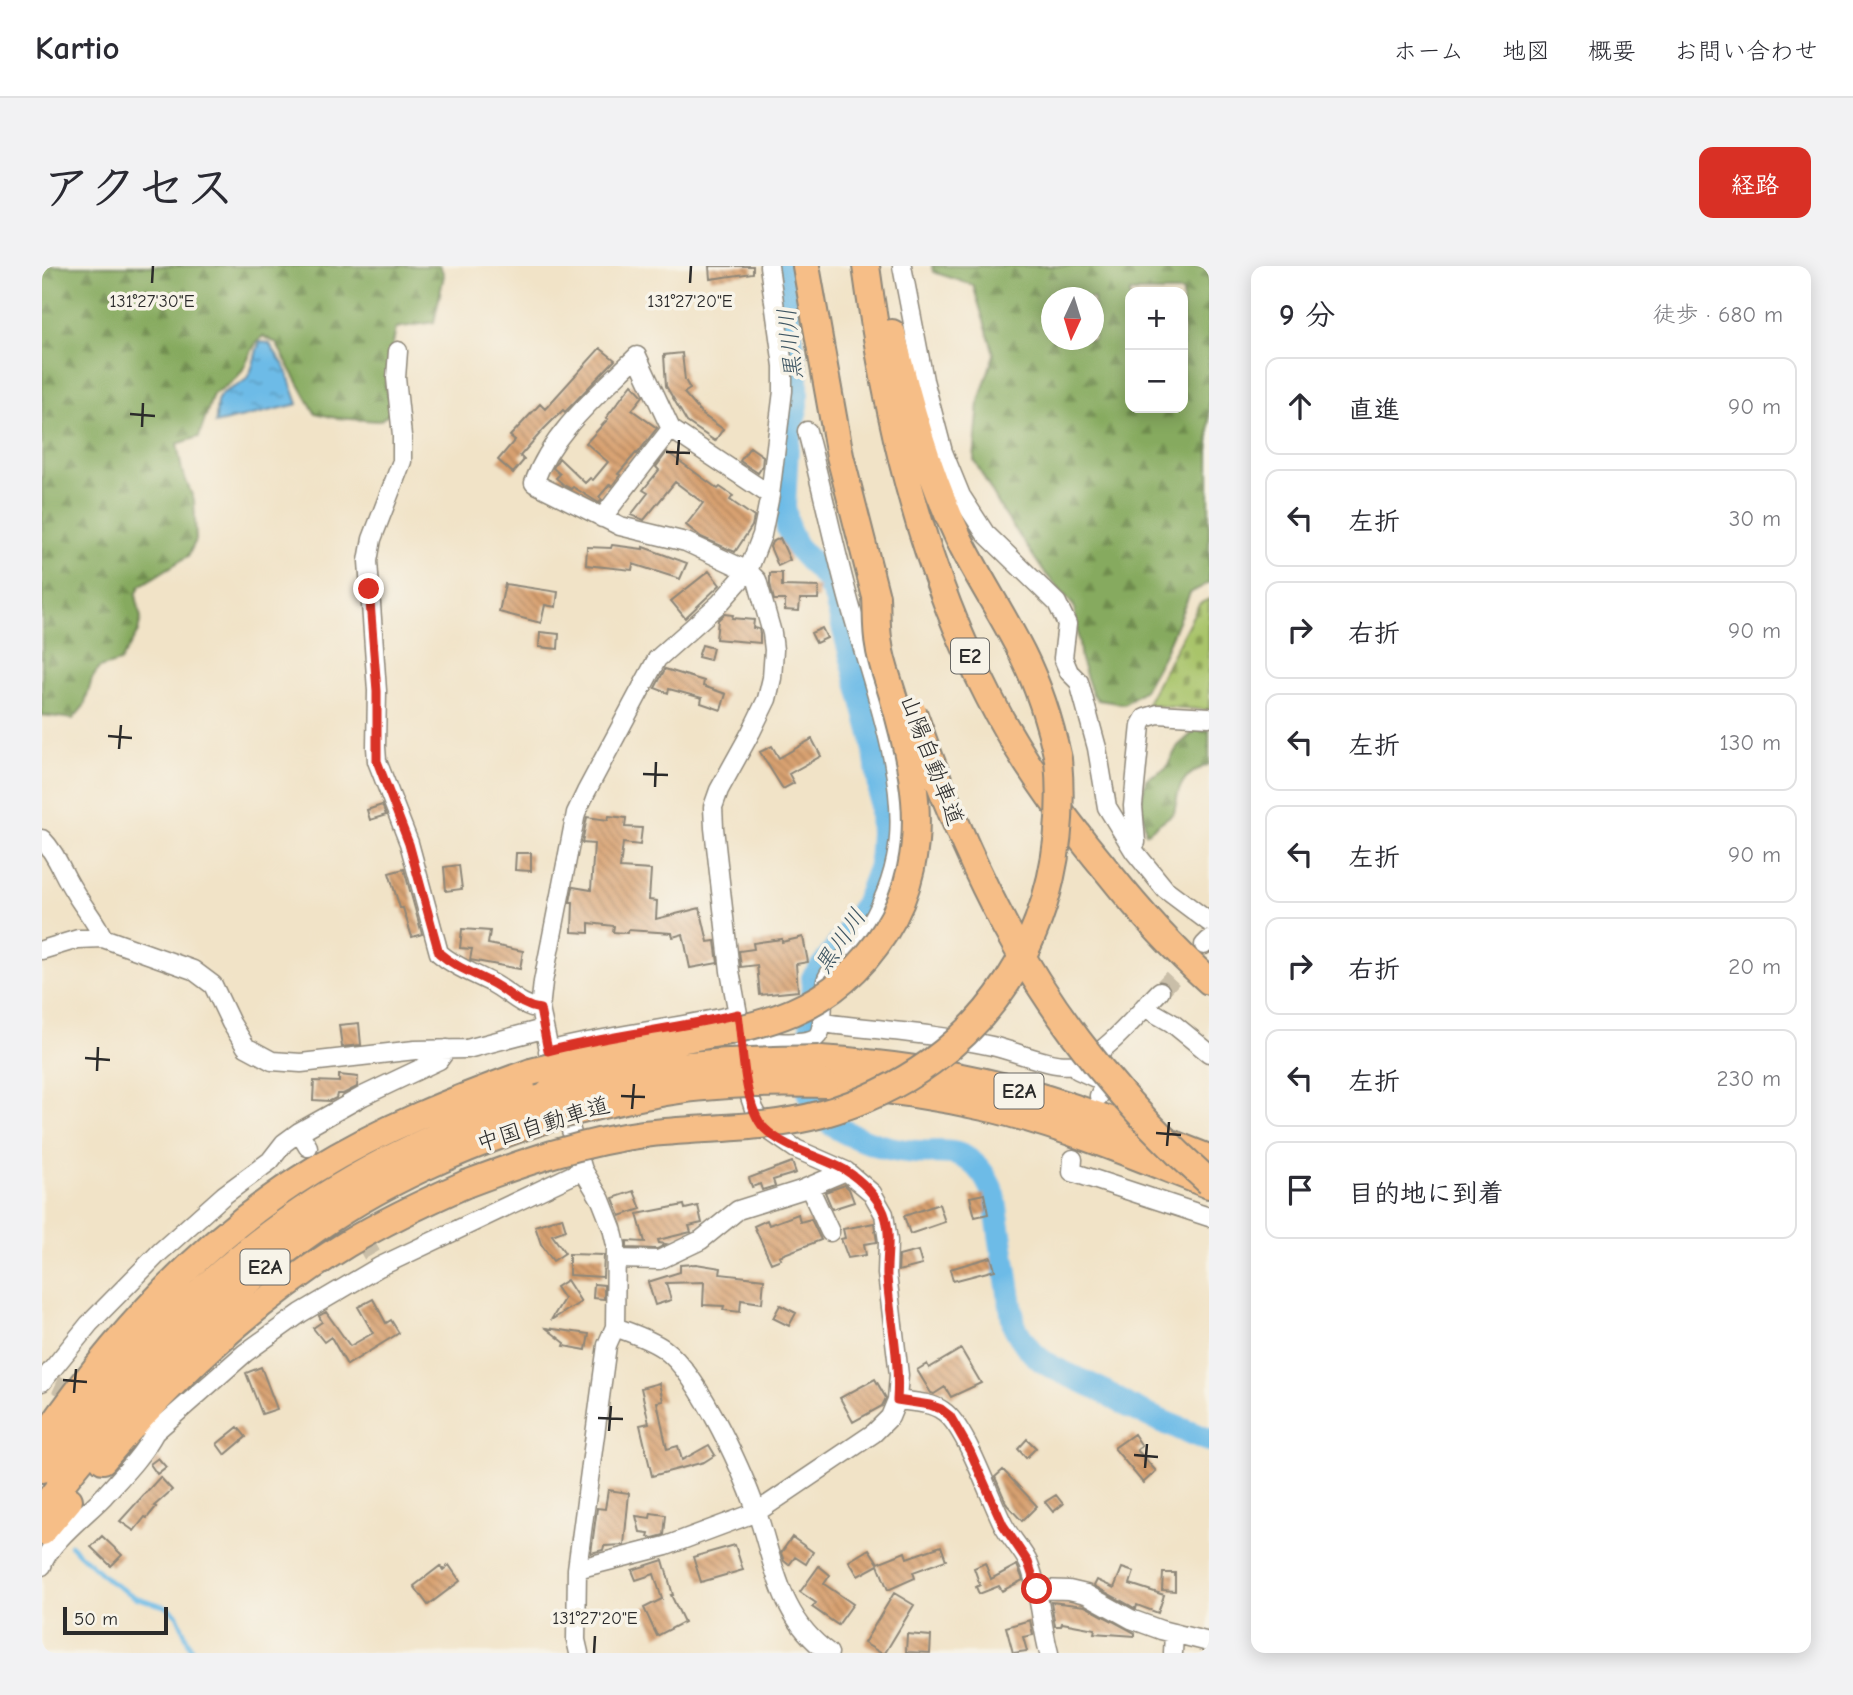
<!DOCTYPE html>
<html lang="ja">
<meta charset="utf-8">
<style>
body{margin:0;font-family:"Comic Neue","Klee One",sans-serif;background:#f2f2f3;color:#2b2b33}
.controls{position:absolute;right:21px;top:21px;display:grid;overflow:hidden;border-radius:14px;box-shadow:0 4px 18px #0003}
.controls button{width:63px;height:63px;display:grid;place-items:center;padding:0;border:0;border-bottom:2px solid #e1e1e2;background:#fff;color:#2b2b33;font:35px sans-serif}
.compass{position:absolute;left:999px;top:21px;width:63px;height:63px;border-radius:50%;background:#fff;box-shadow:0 4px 18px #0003;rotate:184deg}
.scale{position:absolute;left:21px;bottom:18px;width:105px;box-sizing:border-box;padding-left:7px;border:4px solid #2b2b2b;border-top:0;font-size:19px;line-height:24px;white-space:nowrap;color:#2b2b2b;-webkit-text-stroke:5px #f7f3e8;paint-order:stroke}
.stop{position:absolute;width:21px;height:21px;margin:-16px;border:5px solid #d93025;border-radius:50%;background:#fff}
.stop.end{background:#d93025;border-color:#fff;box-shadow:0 2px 7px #0008}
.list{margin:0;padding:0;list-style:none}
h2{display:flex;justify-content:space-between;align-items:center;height:91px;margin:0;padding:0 28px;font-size:30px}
h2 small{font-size:23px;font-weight:400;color:#7c7c81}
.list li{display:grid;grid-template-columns:46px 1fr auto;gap:21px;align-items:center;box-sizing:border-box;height:98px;margin:0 14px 14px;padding:0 14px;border:2px solid #e1e1e2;border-radius:14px}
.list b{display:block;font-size:26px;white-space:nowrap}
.list em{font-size:23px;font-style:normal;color:#7c7c81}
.icon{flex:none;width:38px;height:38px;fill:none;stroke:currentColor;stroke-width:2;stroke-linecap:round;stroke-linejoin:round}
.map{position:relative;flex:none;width:1167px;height:1387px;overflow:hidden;border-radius:14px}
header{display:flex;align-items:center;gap:42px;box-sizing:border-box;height:98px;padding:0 35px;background:#fff;border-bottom:2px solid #e1e1e2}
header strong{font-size:33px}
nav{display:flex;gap:38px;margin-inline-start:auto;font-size:24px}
.intro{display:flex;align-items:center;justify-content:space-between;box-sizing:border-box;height:168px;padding:0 42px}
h1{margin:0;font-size:49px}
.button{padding:18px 32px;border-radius:14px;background:#d93025;color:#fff;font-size:24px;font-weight:700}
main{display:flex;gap:42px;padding:0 42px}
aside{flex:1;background:#fff;border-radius:14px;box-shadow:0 4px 18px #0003}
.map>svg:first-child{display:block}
</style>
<header>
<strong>Kartio</strong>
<nav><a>ホーム</a><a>地図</a><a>概要</a><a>お問い合わせ</a></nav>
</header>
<div class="intro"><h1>アクセス</h1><a class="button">経路</a></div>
<main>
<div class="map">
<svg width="1167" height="1387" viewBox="0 0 1167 1387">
<defs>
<pattern id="forest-firs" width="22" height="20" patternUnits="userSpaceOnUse" patternTransform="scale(1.75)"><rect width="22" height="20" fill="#86aa5e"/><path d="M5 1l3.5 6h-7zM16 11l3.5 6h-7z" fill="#6e8b4e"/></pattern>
<pattern id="cemetery-stones" width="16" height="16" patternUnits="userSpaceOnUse" patternTransform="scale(1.75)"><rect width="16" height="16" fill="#a9c46a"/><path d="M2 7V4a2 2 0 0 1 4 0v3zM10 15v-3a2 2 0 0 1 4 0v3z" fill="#8a9f57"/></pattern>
<pattern id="water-ripples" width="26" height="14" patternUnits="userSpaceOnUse" patternTransform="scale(1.75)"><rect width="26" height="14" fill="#6dbbe7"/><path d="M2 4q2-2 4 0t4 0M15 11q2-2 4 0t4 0" fill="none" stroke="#5a98bb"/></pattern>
<pattern id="building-back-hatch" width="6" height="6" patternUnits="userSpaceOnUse" patternTransform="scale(1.75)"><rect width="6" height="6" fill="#d8a171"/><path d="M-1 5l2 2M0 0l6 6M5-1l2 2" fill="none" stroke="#af835d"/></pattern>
</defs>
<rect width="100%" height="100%" fill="#f7f3e8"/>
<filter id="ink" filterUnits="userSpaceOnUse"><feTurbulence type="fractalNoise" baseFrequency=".0143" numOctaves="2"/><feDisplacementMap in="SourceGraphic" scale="14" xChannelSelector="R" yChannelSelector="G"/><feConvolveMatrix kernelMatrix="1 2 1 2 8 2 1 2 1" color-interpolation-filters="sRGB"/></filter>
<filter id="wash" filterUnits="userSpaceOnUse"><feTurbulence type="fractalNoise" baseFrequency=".00686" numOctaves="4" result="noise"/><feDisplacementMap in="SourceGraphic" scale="28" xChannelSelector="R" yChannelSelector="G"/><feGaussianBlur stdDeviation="1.57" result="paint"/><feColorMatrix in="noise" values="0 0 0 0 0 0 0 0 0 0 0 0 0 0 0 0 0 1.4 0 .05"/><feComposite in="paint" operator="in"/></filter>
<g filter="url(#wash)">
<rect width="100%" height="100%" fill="#f1e3c7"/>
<!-- forest -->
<path fill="url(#forest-firs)" stroke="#586a44" stroke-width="2" fill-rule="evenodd" d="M0 0H398L402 9 392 56 354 62 343 119 351 145 337 155 294 152 273 147 234 77 221 70C208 82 209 89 201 103 195 114 182 122 171 128L157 171 135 178 140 205 152 234 154 274 146 290 98 320 94 329 99 352 96 366 78 396 57 402 50 413 42 440 31 453 0 449Z
M890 0H1167V317L1148 327 1121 390 1102 424 1082 438 1056 434 1050 427 1039 394 1032 340 1002 306 961 246 932 194 937 135 952 88 931 19 891 6ZM1088 26H1141V142H1088ZM1010 32H1052V74H1010Z
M1155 463 1167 464V498C1138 511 1138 517 1132 547L1104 567 1099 536 1104 513 1124 502 1136 480Z"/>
<!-- cemetery -->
<path fill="url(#cemetery-stones)" stroke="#6a784a" stroke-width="2" d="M1167 333V444L1104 439 1157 338Z"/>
<!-- water -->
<path fill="url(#water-ripples)" stroke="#4c7389" stroke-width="2" d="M218 76 227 77 243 101 256 138 173 158C175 150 174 143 175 136 178 123 198 122 205 112 213 101 212 88 218 76Z"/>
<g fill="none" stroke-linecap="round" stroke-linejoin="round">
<!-- stream -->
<path stroke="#6dbbe7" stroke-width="4.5" d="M28 1279 67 1315 93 1331 125 1341 135 1349 151 1387"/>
<!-- river -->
<path stroke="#6dbbe7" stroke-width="24" d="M739 0 755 111V139L745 179 742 240 746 263 754 280 783 311 793 330 831 472 838 521 840 567 838 600 824 637 805 668 771 712 767 825C768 830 769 837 772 841 790 868 843 884 874 886 893 888 910 882 927 894 940 903 946 915 952 929L972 1059C993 1102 1017 1103 1055 1122 1066 1127 1077 1135 1088 1141 1113 1153 1140 1164 1167 1174"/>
</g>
<g id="blocks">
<!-- building -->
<path fill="url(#building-back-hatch)" d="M667 0H711V7L668 13Z
M558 82 573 94 523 146 521 144 502 163 478 190 482 194 471 207 456 194 473 174 468 170 498 138 503 143Z
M640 87 643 114 648 123 642 127 661 149 681 163 673 175 645 156 624 120 622 89Z
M590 118 601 130 590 144 615 162 595 188 594 187 576 208 578 209 570 220 568 218 557 231 560 234 557 237 531 221 529 223 522 219 514 212 518 208 511 202 517 192 543 217 548 212 551 214 566 196 544 177 566 153 564 152Z
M708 181 721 190 720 201 716 207 698 195Z
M625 186 676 223 678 221 691 230 688 234 712 251 710 260 693 286 659 271 644 259 661 237 633 216 602 254 589 249 606 227 601 224 617 204 614 201Z
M738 272 748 294 736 300 728 281 730 276Z
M570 279 601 283V281L645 297 638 313 591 298 590 304 544 299 545 281 569 282Z
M667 305 678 319 643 352 629 335Z
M728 307H740V320L777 321 776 333H758L757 345 743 344V334H732L728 318Z
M463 318 516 326 514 341 503 339 499 357 457 346Z
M682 348 691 349 690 352 712 354 711 362 717 363 718 368V377L674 373 676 354Z
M780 362 785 372 774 377 769 367Z
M498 366 517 368 516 383 497 381Z
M660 379 671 382 668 394 656 391Z
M623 403 662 415 661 420 684 428 679 444 659 437 660 432 627 423 626 427 613 422Z
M770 473 779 490 747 508 752 517 741 523 718 486 730 480 737 492Z
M340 539 344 549 328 554 325 544Z
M567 550 584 552 583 561 600 562 598 579 581 577 578 602 609 604 607 634 615 635 614 653 658 642 666 676 673 675 676 697 648 702 641 668 631 671 630 667 586 664 585 667 571 666 572 660 547 657V667L530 666 531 636H528L531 621 549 624 552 578 540 577 545 551 566 554Z
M474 587H489V605L473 604Z
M417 599 420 623 404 625 402 601Z
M362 603 380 668 370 671 361 642H358L347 607Z
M420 663 448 665 446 678 481 685 478 703 428 694 430 683 418 682Z
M761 671 766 696 754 698 756 725 718 729 715 699 699 701 697 685 712 683 711 677 740 673V676Z
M317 757 319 779 300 781 297 759Z
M297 809 316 811 315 821 301 828H295L294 832 288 835 271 834 272 815 297 816Z
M750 896 754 907 731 914 733 920 720 924 718 918 710 921 707 912Z
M803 919 807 923 812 936 790 943 783 926Z
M592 925 599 943 578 950 571 932Z
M942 928 946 948 933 951 928 931Z
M897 938 903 956 868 968 862 950Z
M642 939 643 943 656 940 660 957 647 960 649 966 616 974 617 977 624 978 615 983 585 982V975L603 976 595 948Z
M756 948 758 956 769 953 779 974 737 990 739 993 729 997 712 960 725 954 727 959Z
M520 951 524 964 510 969 523 987 511 995 499 978 493 960Z
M832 957 835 976 822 978 824 989 806 992 799 973 803 972 801 963Z
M876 985 880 999 856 1005 857 990Z
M527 988 562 989 561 1011 527 1009Z
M949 991 953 1004 911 1015 908 1003Z
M654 998 679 1002 678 1008 722 1013 720 1037 699 1034 698 1046 681 1044 682 1040 661 1039 662 1016 624 1017 629 1034 613 1039 606 1016 638 1006V999Z
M525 1014 539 1036 509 1054 522 1033 514 1021Z
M552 1018 562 1019V1033L551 1032Z
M331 1033 344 1057 349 1054 357 1067 305 1099 289 1071 282 1076 271 1062 280 1056 277 1050 284 1046 308 1080 331 1067 316 1041Z
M738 1039 754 1047 747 1060 731 1052Z
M504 1062 547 1068 544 1084 522 1080 523 1077Z
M919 1083 939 1117 909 1131 903 1121 892 1128 889 1127 875 1104 885 1098 887 1102Z
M219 1101 235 1143 220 1148 204 1107Z
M833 1113 844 1132 840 1140 811 1156 798 1132Z
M617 1117 621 1135 615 1136 625 1183 636 1180 640 1194 667 1179 673 1189 662 1196 610 1210 598 1159 607 1157 599 1122Z
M196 1161 204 1171 183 1189 175 1178Z
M1092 1168 1100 1180 1095 1184 1114 1205 1101 1217 1072 1182Z
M985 1173 994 1182 984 1192 976 1183Z
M116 1192 124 1201 115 1208 108 1198Z
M961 1204 995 1240 980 1255 965 1239 953 1211Z
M118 1211 130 1224 112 1240 114 1241 105 1252 103 1251 92 1265 78 1255Z
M566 1224 587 1227 582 1279 562 1280 561 1284 549 1287 555 1242 563 1243Z
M1014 1229 1021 1238 1011 1246 1003 1236Z
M609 1247 624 1249 622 1269 611 1272 606 1271 607 1267 598 1266 594 1250 608 1252Z
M60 1270 80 1289 69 1300 49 1281Z
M750 1271 771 1286 764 1298 753 1291 747 1299 742 1295 739 1287Z
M693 1279 701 1304 659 1316 651 1291Z
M899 1280 904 1294 871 1306 873 1312 846 1324 836 1299 816 1310 807 1295 827 1283 836 1297 863 1286 865 1292Z
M621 1294 631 1329H629L642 1356 615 1370 602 1342 620 1333 612 1308 594 1314 590 1304Z
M943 1297 949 1313 975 1299 981 1314 960 1325 957 1320 937 1328 934 1321 938 1319 932 1302Z
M407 1299 418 1315 386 1339 372 1320 398 1300 401 1304Z
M777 1300 788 1309 782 1318 811 1338 796 1359 770 1341 774 1337 758 1326Z
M1080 1302 1092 1306 1088 1318 1122 1329 1116 1347 1095 1339 1094 1343 1052 1320 1055 1314 1072 1322Z
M1121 1307H1133V1325L1120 1324Z
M852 1327 872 1339 843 1387H839L822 1377Z
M1009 1336 1043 1340 1093 1367V1370L1052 1367 1053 1363 1020 1357 1019 1360H1013Z
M988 1354 991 1369 981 1371 985 1385 971 1387 964 1361Z
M865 1368 889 1370 888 1387 864 1386Z"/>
</g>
</g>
<g filter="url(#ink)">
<use href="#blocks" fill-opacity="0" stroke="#8e8779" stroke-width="2"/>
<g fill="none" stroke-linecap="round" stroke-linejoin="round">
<!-- minor-tunnel -->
<path stroke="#c9bea8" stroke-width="18" stroke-dasharray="18 9" stroke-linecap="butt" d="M1118 725 1152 689
M298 935 330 989
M14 1118 42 1131"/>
<defs>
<path id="minor" d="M860 0 882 114 901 186 919 230 943 267 1015 337 1025 358 1021 392 1027 406 1037 416 1055 482 1065 541 1092 585 1123 623 1167 656
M356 85 354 112 360 170V195L330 273 326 295 335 425 334 481 335 495 367 577 397 687C413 701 431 707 450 717 467 726 478 740 498 743
M765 165C779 218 790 271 804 324 824 403 871 513 854 593 848 623 833 655 815 679 806 691 789 700 784 715 780 728 781 744 780 757
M560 252 629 163
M0 573C15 588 20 607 32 625 41 641 54 655 61 672
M1089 580 1094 576 1091 540 1099 459 1103 452 1116 448 1167 451
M1162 679 1167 674
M0 684 36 673 61 672 151 704 171 719 189 757 204 781 230 795 259 797 373 784 425 783 501 763
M1102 741 1130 757 1167 787
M701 775C717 775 759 780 773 772 778 769 779 763 780 757 837 764 895 768 950 780 973 785 1012 803 1034 798 1061 792 1098 745 1118 725
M506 785C568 769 633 763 696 748
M1033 799 1036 804 1058 814 1061 821 1057 830
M513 811 498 743 501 716 534 547 544 526 615 393 678 337 706 305 720 269 728 229 741 125V100L727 0
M521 838 541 904 559 934 570 962 574 979 573 1061 565 1079 535 1303 534 1374 537 1387
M257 866 266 881
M1031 893 1030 906 1167 951
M767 921 788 966
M574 993 617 994 659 974 696 944 759 924 804 905
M573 1061C589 1067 608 1073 622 1083 659 1110 705 1214 719 1259 734 1308 742 1355 787 1387
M0 1116 47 1058 118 986 182 929 228 895 242 877 257 866 321 830 397 794 405 783
M855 1134C869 1136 889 1136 901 1145 924 1160 947 1231 961 1258 968 1272 981 1284 987 1298 998 1325 999 1358 1007 1387
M0 1300C6 1277 45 1248 62 1230 80 1210 100 1190 113 1166L203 1087 259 1047 337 1001 541 904
M535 1303 624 1280 715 1246 832 1167 848 1151 855 1134 857 1109 845 1008 846 975 842 948 830 927 804 905 754 883 722 861 712 843 703 816 701 775 688 705 672 562 671 541 677 524 709 466 725 433 730 412 732 384 730 367 715 314 706 305 644 276 578 260 492 217C510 166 557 128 595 90L629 163 728 229
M995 1323 1027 1324 1044 1328 1089 1353 1119 1364 1167 1376
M1131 1387 1132 1367"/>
<path id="highway" d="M764 0 798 190 834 331
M824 0C844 148 878 297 947 431 979 494 1021 552 1066 606 1097 645 1130 682 1167 715
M850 67C866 137 887 210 918 275 937 313 961 349 980 387 997 421 1008 456 1016 493
M778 793C840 797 904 806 964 821 1033 839 1100 866 1167 892
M783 818C840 822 895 830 951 843 1025 861 1096 891 1167 919
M0 1175C73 1069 161 972 272 904 340 862 414 833 489 806
M61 1194C131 1112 213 1034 305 978 343 955 383 936 424 918
M0 1203C62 1129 124 1051 199 990 293 913 393 865 507 827
M0 1243C76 1145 160 1045 261 972 337 916 425 879 514 850
M0 1266 27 1234"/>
</defs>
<!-- minor casing -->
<use href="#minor" stroke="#8e8779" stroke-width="21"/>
<!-- highway casing -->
<use href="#highway" stroke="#8e8779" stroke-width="30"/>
<!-- minor -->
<use href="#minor" stroke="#fff" stroke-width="18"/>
<!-- highway -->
<use href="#highway" stroke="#f6be87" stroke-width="26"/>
<defs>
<path id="highway-bridge" d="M871 446C897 520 926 591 963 660 1014 756 1086 844 1167 916
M489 806C530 795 571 785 613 778 707 762 787 755 843 666 868 627 877 580 873 534 870 499 861 464 851 430 846 413 839 396 837 379 834 364 835 347 834 331
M507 827C547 817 587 807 628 801 677 795 728 794 778 793
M514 850C553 841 591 831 631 825 681 817 732 817 783 818
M424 918C482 896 540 876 602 868 661 861 723 864 780 848 945 801 1031 660 1016 493"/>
</defs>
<!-- highway-bridge casing -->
<use href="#highway-bridge" stroke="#8e8779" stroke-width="30" stroke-linecap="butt"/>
<!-- highway-bridge -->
<use href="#highway-bridge" stroke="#f6be87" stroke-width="26"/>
</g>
</g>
<g fill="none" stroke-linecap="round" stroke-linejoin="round" filter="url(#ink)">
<!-- route -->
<path stroke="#d93025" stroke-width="9" d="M327 323 335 425V495L367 578 397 687C413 701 431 707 450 717 467 726 478 740 498 743L506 785C568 769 633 763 696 748 701 779 701 839 722 862 744 884 777 889 803 904 819 914 835 930 842 947 850 968 844 990 845 1011 848 1052 858 1093 855 1134L888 1139 899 1143 908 1150 928 1185 961 1259 986 1296 995 1323"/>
</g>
<!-- ticks -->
<path fill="none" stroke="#2b2b2b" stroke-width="2.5" d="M110 17 111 0M648 17 649 0M88 148 113 150M100 161 101 137M624 186 648 187M635 199 637 174M66 470 90 472M77 483 79 459M601 508 626 509M613 521 614 496M43 792 68 794M55 805 56 781M579 830 603 831M590 843 592 818M1114 867 1139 869M1125 880 1127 856M21 1114 45 1116M32 1127 34 1103M556 1152 581 1153M567 1165 569 1140M1092 1189 1116 1191M1103 1202 1105 1178M552 1387 553 1370"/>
<g text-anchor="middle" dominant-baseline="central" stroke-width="7" stroke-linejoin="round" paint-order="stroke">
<!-- shield labels -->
<g fill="#f7f3e8" stroke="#686764" stroke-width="2">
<rect x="909" y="372.5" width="38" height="35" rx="5"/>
<rect x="952.5" y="807.5" width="49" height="35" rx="5"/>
<rect x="198.5" y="983.5" width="49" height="35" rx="5"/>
</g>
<g font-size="21" font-weight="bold" fill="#2b2b2b">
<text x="928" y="390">E2</text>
<text x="977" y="825">E2A</text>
<text x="223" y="1001">E2A</text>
</g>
<!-- street labels -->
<g font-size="23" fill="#2b2b2b" stroke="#f7f3e8">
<text transform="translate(890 494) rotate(69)">山陽自動車道</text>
<text transform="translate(501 858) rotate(-17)">中国自動車道</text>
</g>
<!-- water labels -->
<g font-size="24" font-style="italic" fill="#3f5663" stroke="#f7f3e8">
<text transform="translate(748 78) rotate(-96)">黒川川</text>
<text transform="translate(798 675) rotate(-56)">黒川川</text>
</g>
</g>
<g font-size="18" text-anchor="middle" fill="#2b2b2b" stroke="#f7f3e8" stroke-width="7" stroke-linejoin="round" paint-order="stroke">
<text x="110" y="41">131°27'30"E</text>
<text x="648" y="41">131°27'20"E</text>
<text x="553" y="1358">131°27'20"E</text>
</g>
</svg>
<div class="controls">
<button>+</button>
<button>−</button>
</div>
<svg class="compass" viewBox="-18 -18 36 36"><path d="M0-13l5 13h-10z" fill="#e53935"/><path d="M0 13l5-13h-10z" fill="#7c7c81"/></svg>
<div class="scale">50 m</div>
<div class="stop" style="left:995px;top:1323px"></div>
<div class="stop end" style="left:327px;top:323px"></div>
</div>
<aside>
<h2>9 分<small>徒歩 · 680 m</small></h2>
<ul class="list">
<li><svg class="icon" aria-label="ahead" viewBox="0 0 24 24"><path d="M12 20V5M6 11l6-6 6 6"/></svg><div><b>直進</b></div><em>90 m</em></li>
<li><svg class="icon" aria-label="left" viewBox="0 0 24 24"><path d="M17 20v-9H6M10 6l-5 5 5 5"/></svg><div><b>左折</b></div><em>30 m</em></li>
<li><svg class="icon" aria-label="right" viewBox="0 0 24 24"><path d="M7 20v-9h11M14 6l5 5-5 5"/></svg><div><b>右折</b></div><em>90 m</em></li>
<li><svg class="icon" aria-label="left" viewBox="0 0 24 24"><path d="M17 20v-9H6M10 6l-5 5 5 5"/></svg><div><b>左折</b></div><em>130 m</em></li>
<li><svg class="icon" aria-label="left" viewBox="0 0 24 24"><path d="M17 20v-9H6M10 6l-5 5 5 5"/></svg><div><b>左折</b></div><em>90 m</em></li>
<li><svg class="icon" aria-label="right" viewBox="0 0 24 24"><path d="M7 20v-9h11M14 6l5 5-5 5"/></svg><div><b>右折</b></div><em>20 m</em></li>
<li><svg class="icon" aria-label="left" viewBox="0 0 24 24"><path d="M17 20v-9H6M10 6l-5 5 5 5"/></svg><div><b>左折</b></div><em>230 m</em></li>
<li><svg class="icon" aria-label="arrive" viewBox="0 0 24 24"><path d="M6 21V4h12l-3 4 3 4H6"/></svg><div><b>目的地に到着</b></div></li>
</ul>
</aside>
</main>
